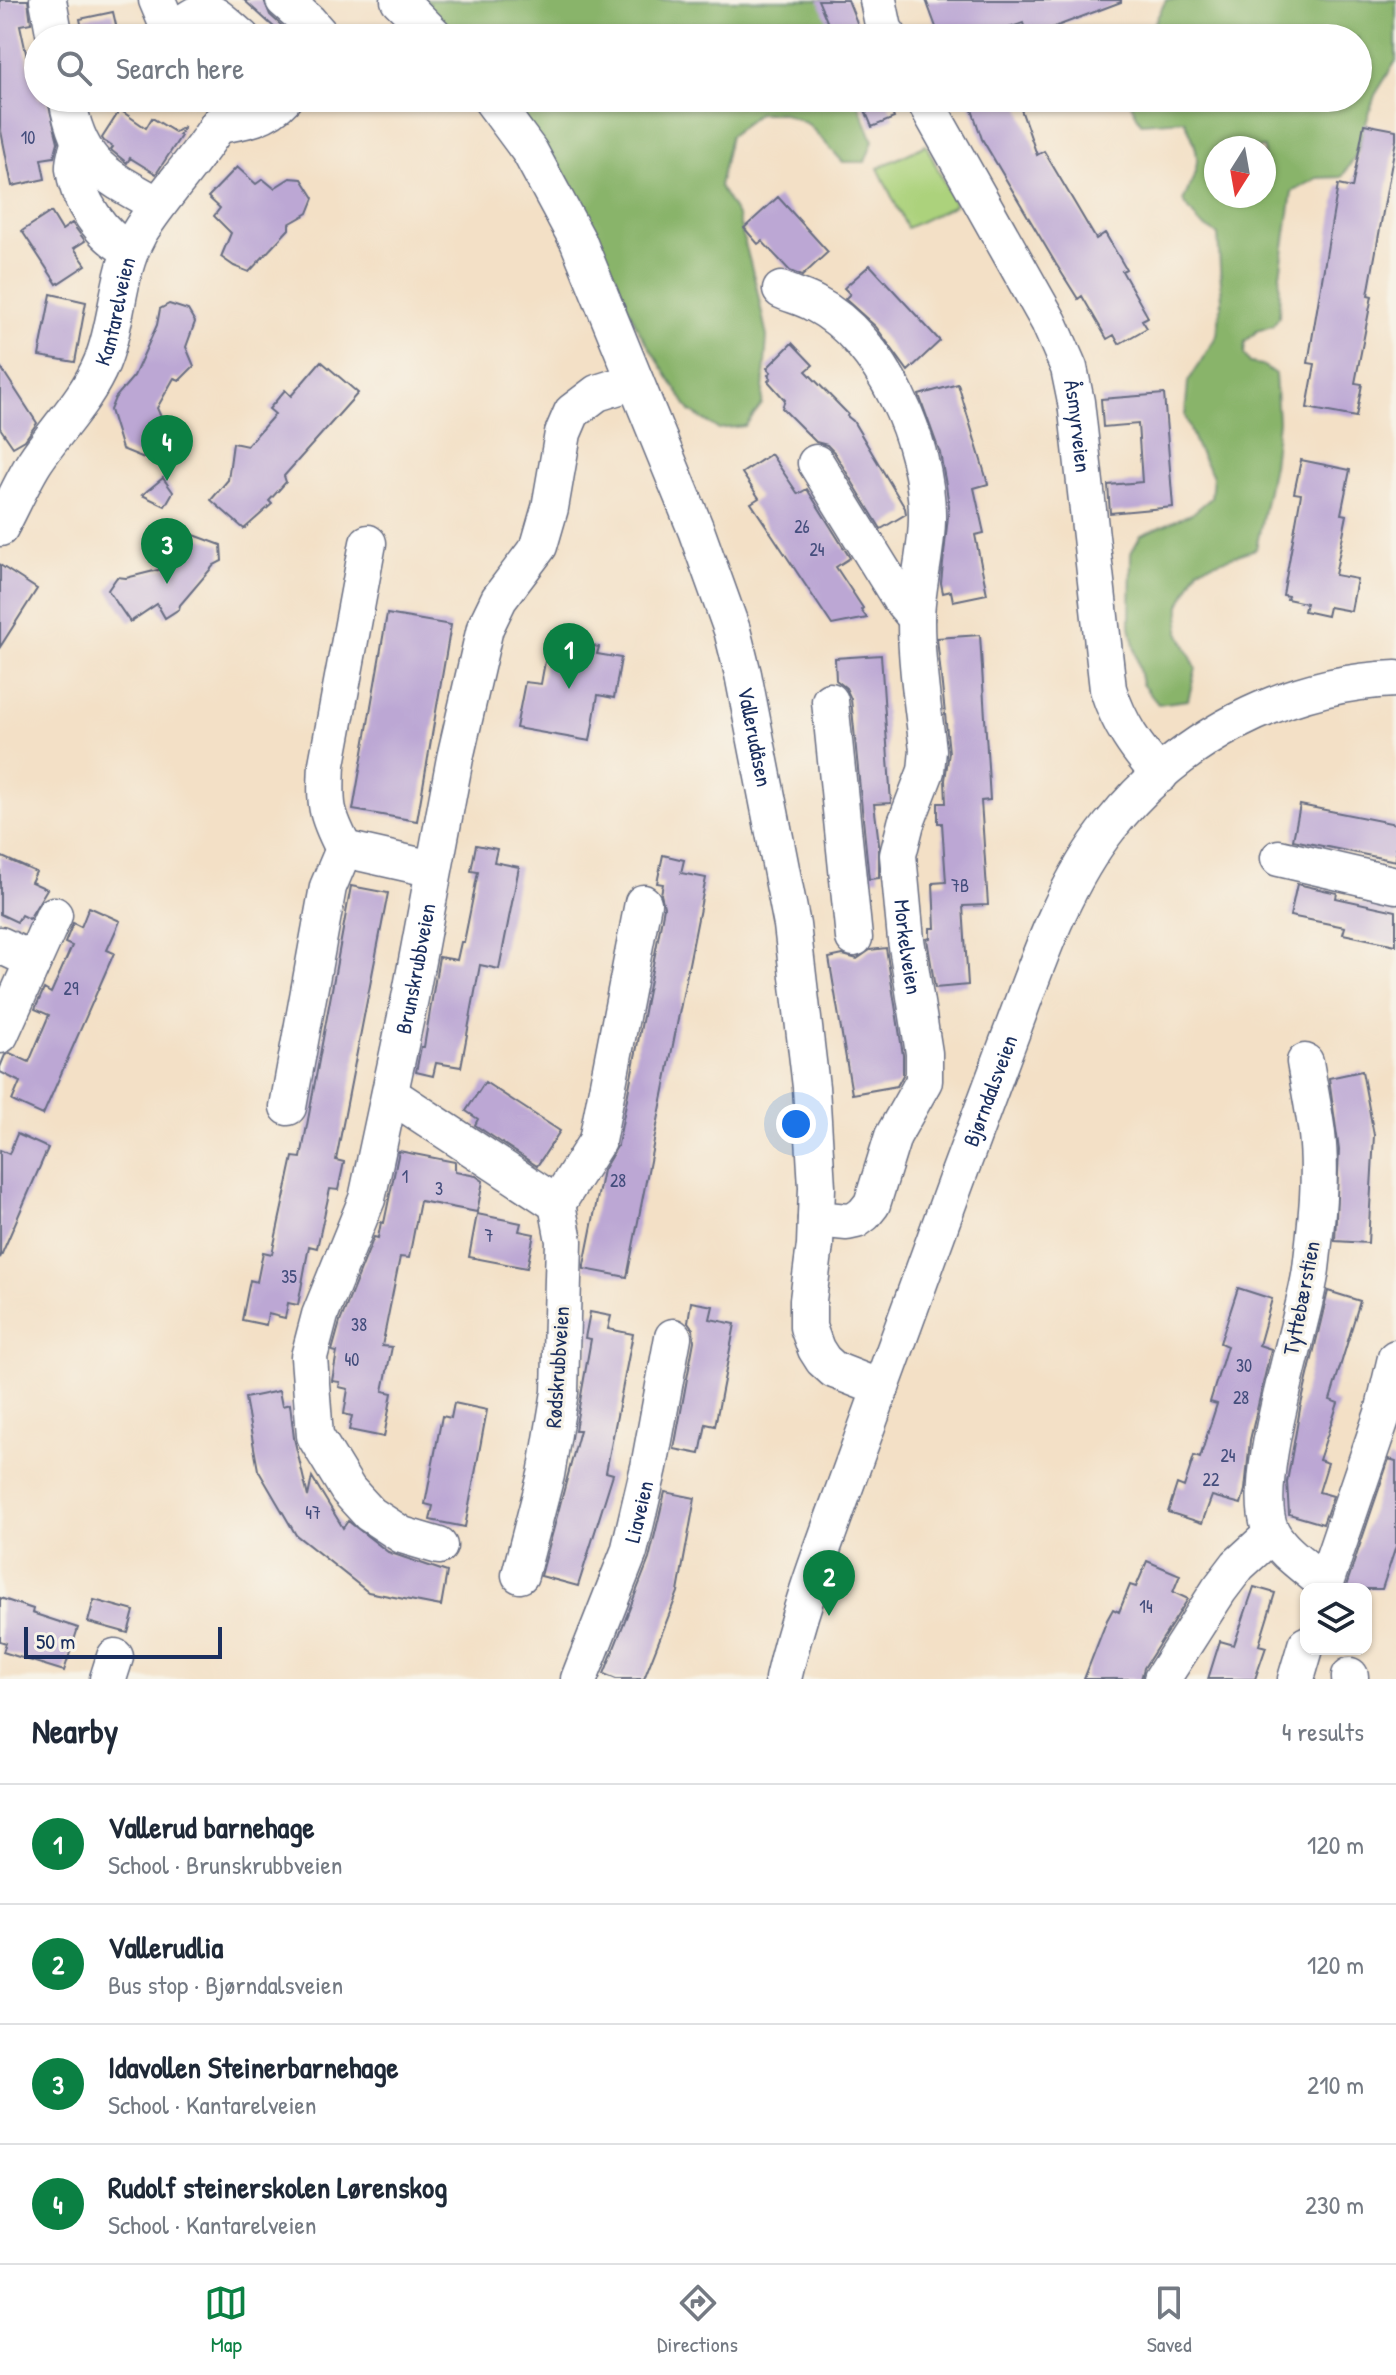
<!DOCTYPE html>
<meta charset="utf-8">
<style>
body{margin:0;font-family:"Patrick Hand",sans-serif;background:#f6f6f7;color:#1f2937}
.controls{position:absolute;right:24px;bottom:24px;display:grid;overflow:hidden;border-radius:16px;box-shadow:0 2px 6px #0004}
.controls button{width:72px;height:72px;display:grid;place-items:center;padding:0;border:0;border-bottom:2px solid #e0e1e3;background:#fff;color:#1f2937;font:40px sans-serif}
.compass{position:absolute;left:1204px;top:136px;width:72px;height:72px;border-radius:50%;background:#fff;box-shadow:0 2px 6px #0004;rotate:191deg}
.scale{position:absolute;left:24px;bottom:20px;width:198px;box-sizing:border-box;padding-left:8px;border:4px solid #1b2f5e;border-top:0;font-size:22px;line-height:28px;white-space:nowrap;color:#1b2f5e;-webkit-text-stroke:6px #f7f3e8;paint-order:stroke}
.you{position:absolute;left:796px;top:1124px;width:28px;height:28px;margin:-20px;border:6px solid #fff;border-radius:50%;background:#1a73e8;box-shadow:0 0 0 12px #1a73e833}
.badge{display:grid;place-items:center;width:52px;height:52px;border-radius:50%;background:#0b8043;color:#fff;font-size:26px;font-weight:700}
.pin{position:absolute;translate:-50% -66px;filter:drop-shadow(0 2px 4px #0008)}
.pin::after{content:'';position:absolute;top:42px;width:28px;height:24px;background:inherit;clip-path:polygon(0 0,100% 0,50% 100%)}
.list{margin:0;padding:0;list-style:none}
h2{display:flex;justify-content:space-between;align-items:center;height:104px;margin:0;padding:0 32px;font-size:34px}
h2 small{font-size:26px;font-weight:400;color:#747a83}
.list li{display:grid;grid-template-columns:52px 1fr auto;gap:24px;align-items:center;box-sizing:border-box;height:120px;padding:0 32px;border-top:2px solid #e0e1e3}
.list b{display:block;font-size:30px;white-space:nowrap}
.list p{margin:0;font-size:26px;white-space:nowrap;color:#747a83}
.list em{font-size:26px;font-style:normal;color:#747a83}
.icon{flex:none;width:44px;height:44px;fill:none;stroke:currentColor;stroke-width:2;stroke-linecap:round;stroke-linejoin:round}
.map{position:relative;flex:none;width:1396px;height:1679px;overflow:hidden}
.search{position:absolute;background:#fff;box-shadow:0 2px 6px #0004;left:24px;right:24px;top:24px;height:88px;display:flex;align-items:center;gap:20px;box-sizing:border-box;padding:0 28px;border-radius:44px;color:#747a83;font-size:30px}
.sheet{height:584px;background:#fff}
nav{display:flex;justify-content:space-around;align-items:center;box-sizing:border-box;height:112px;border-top:2px solid #e0e1e3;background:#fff;font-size:22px;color:#747a83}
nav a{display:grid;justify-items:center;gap:4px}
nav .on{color:#0b8043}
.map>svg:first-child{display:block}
</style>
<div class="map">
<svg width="1396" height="1679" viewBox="0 0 1396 1679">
<rect width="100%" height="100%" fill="#f7f3e8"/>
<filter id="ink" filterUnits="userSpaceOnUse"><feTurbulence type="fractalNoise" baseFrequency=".0125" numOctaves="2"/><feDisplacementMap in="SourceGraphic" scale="16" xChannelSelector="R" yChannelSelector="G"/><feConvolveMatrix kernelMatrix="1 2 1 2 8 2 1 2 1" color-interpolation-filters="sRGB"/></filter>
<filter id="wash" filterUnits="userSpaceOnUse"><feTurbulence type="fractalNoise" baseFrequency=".006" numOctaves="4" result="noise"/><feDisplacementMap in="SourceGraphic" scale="32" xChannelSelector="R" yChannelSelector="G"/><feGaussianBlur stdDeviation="1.8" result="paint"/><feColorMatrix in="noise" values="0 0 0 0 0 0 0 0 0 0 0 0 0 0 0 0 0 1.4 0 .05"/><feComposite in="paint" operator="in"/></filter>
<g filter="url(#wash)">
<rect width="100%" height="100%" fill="#f3e0c6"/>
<!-- green -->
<path fill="#acd27b" stroke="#64806c" stroke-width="2" d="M926 145 955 205 907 228 878 168Z"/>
<!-- forest -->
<path fill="#89b46b" stroke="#527264" stroke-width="2" fill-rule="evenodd" d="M421 0H833L835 38H458Z
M1166 0H1396V61L1375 95 1356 155 1342 177 1317 178 1292 192 1280 275 1279 317 1272 326 1257 331 1245 342 1244 354 1250 363 1262 365 1275 374 1278 421 1273 465 1256 549 1198 568 1180 605 1179 632 1196 668 1188 700 1158 704 1142 684 1130 626 1131 553 1141 535 1193 513 1211 498 1213 476 1197 448 1185 416 1188 382 1217 335 1222 300 1218 235 1199 223 1183 201C1200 165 1203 156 1184 120L1141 123 1128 98H1358V38H1147ZM1216 148H1264V196H1216Z
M510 98H856L873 141 865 162H843L808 124 782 113H758L730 136 719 186 738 217 756 285 767 337 762 404 745 426 718 429 690 411 639 331 572 186Z"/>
<g id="blocks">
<!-- building -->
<path fill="#bca7d4" d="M0 0H28L31 23 20 25 31 76 38 75V98H47L58 142 54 157 41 159 45 179 12 186 0 126Z
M244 0H264L270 15 295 38H286Z
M818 0H848L863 38H834Z
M926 0H1121V2L1028 37 1023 23 981 38H940Z
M113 12 119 38H84L80 19Z
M860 98H886L894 118 872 127Z
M968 98H1017L1037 155 1044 151 1096 239 1105 233 1126 269 1122 271 1148 317 1142 320 1147 328 1119 344 1114 335 1107 339 1082 296 1078 299 1056 264 982 139Z
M120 110 146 128 152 118 175 132 185 126 179 135 181 136 156 174 130 158 127 163 111 150 113 147 104 141 102 138Z
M1364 124 1396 130V140L1368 295 1372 296 1355 383 1362 384 1356 417 1307 408 1315 364 1308 363 1338 185 1352 188Z
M237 167 256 184 263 179 274 188 290 178 302 179 314 198 308 213 289 224V229L249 272 234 266 221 257 231 233 214 216 220 208 208 197Z
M778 197 828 252 802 276 790 271 762 241 758 244 744 228Z
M51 212 62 230 72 223 85 241 74 248 86 265 57 284 22 231Z
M870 265 940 341 908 371 876 327 845 299 850 294 844 288Z
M51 294 86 302 75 362 39 356Z
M169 304 188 310 195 322 186 347 194 366 180 380 174 378 157 408 170 438 166 452 159 464 122 449 110 410 115 398 134 376 157 325 160 309Z
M792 343 813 365 806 371 848 414 847 416 853 421 905 508 906 514 881 529 834 452 827 445 816 442 782 408 785 400 768 381 771 378 768 375 771 372 767 368Z
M321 361 358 393 284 476 286 482 269 501 272 504 244 529 211 500 228 480 233 443 247 446 275 414 269 409 285 390 291 396Z
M0 366 37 423 25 440 13 447 0 428Z
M958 384 988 484 974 488 984 533 975 535 987 594 953 601 951 591 943 593 941 583 949 506 946 485 940 453 919 395Z
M1164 394 1173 507 1110 513 1108 485 1142 482 1138 424 1103 427 1101 399Z
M771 454 798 494 807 489 850 558 836 567 863 608 861 610 867 618 832 625 751 503 759 498 742 473Z
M1301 460 1350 470 1341 514 1347 515 1335 575 1357 579 1351 611 1329 607 1327 616 1304 611 1306 603 1287 599 1288 596 1283 595 1301 494 1294 493Z
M163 478 173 492 165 506 142 495Z
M186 532 221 545 222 561 214 565 180 605 179 609 165 618 157 604 130 622 108 590 117 577 126 578 166 568 163 558 171 556 182 544Z
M0 565 37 589 0 647Z
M387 614 451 625 417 821 353 810Z
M980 635 990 800 981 801 988 905 963 906 968 985 935 988 927 939 930 938V928H935L933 883 946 882 942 823H938V803H946L945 780 949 752 937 638Z
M573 642 599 647 597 654 621 658 614 698 598 695 590 741 516 728 525 682 541 684 548 645 572 649Z
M881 655 891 803 874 804 879 844V878L869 879 851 699 846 688 836 680 835 658Z
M1300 805 1396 824V861L1293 840Z
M476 845 497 849 494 862 519 867 499 969 480 965 461 1067 436 1063 433 1076 416 1072 421 1047H424L439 957 457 960 461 942H464L478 872 471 871Z
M663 855 684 860 681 873 706 878 627 1277 584 1269V1265L603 1170 618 1145 657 944 664 907 661 894 663 884 657 883Z
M0 856 36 872 31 882 47 889 29 919 21 915 17 922 0 914Z
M1297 884 1337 893 1336 898 1396 911V945L1343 934 1345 927 1290 916Z
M351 886 388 893 336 1160 344 1162 338 1190 330 1189 317 1248 309 1246 298 1305 288 1303 285 1318 268 1314 266 1325 242 1320 250 1280 257 1282 263 1252 272 1254 293 1157 301 1158Z
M89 907 120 921 107 950 114 953 43 1115 12 1101 20 1082 0 1072V1067L5 1055 10 1053 29 1062 49 1015 35 1009 44 989 51 993 72 946 65 943 73 923 81 927Z
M886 948 903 1055V1075L897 1086 852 1094 829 958 843 955 857 959 870 950Z
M1362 1071 1374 1135 1368 1243 1335 1241 1339 1150 1329 1078Z
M485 1082 560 1131 537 1166 475 1125 478 1119 466 1111Z
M17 1134 48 1148 0 1258V1150L9 1154Z
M399 1151 455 1162V1172L476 1176 483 1181 477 1212 420 1201 409 1258 400 1257 382 1346 392 1347 383 1391 392 1393 384 1437 349 1430 352 1416 344 1414 348 1389 339 1387 340 1382 332 1381 337 1352 332 1351 340 1322 374 1237 378 1238 381 1222 384 1223Z
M477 1214 521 1223 519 1231 534 1234 527 1268 469 1257Z
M1238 1288 1272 1299 1259 1345 1271 1349 1250 1440 1245 1490 1241 1504 1212 1496 1202 1523 1168 1512 1177 1484 1184 1487 1194 1456 1200 1458 1208 1432 1217 1404 1210 1402 1227 1346 1220 1343Z
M1328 1291 1360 1301 1330 1400 1338 1403 1319 1460 1328 1463 1319 1492 1333 1496 1323 1524 1289 1514 1287 1482 1300 1409Z
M691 1302 713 1306 710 1319 735 1324 715 1426 706 1424 700 1454 674 1449 694 1341 693 1329 688 1322Z
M590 1312 611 1316 608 1329 633 1334 606 1472 613 1474 578 1586 541 1576 580 1430H575L591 1339 585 1338Z
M279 1391 282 1406 290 1404 294 1438 308 1497 312 1477 343 1528 348 1521 388 1552 447 1572 441 1606 368 1592 296 1535 258 1470 245 1398Z
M454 1403 487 1410 465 1527 430 1520 433 1506 425 1504 442 1416 451 1418Z
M1389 1459 1396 1461V1546L1382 1589H1345Z
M665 1492 695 1498 678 1592 644 1679H616L604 1674 649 1559Z
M1147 1561 1180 1575 1173 1592 1188 1599 1144 1668 1141 1679H1084L1107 1620 1113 1609 1119 1612 1130 1585 1136 1587Z
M1254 1587 1275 1593 1259 1645 1266 1647 1255 1679H1208L1220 1641 1234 1645Z
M0 1598 33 1609 32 1613 78 1628 64 1671 3 1652 6 1643 0 1641Z
M94 1600 134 1611 128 1633 88 1622Z"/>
</g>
</g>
<g filter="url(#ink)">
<use href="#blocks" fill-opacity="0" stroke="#676d82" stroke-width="2"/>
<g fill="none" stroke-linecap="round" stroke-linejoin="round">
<defs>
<g id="minor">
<path d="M48 0 55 38"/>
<path d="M157 0 173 38"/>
<path d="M284 0 309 22 323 38"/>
<path d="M399 0 437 38"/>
<path d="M878 0 884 29 890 38"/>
<path d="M170 32C210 3 206 7 242 38"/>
<path d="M67 98C79 165 103 174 158 205"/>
<path id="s1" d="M490 98 530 152 578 241 696 530 732 630 743 674 792 925 811 1087 817 1187 815 1245 808 1300V1327L816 1349 823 1360 834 1370 880 1388"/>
<path id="s2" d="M923 98 1049 322 1069 368 1076 402 1108 689C1119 724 1136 748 1160 775"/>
<path d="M218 125C244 121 266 118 284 98"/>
<path d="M79 144C77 152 73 161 74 169 78 200 102 238 130 249"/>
<path id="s3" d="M781 290C792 295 805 298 815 304 883 339 928 445 927 518 927 553 916 587 916 621 916 664 923 707 928 750L926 771 906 823 898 855 906 940 924 1053V1081L893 1136 872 1204 864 1214 856 1220 847 1222 816 1219"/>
<path d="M816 463 900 599 916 618"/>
<path id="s4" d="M0 528C12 506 21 484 34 463 56 429 86 401 102 362 119 320 116 273 139 233 162 195 195 163 218 125"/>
<path d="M830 701 854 938"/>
<path d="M344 849C325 812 325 806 327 764L368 543"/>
<path d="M344 849 433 869"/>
<path d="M1279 858 1396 885"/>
<path d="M0 945 32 960"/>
<path d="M0 1035 54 915"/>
<path d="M1305 1062C1309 1086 1314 1110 1317 1134 1322 1178 1316 1225 1311 1269 1304 1325 1246 1487 1272 1533 1283 1553 1309 1569 1325 1584"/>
<path d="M390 1094 557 1204 564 1241 560 1392 546 1475 520 1575"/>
<path d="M288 1107 328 887 344 849"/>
<path d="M557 1204 597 1141 643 903"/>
<path id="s5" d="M439 1546 402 1535 370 1514 348 1490 315 1436 309 1357 320 1315 367 1199 410 998 455 758 485 628 499 599 539 546 550 508 563 433 572 412 597 393 635 381"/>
<path d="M1323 1589 1383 1413 1396 1358"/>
<path d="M108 1679 115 1657"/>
<path id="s6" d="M579 1679 629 1552 649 1467 673 1337"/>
<path id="s7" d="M783 1679C800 1603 829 1532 855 1459 889 1364 924 1270 958 1176 977 1125 996 1074 1015 1023 1040 955 1064 884 1110 826 1179 739 1284 683 1396 679"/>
<path d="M1162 1679 1219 1590 1238 1565 1272 1534"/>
<path d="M1296 1679 1306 1645"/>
<path d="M1350 1679V1676"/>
</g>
</defs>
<!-- minor casing -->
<use href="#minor" stroke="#676d82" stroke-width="39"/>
<!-- minor -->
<use href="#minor" stroke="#fff" stroke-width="36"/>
</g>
</g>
<g text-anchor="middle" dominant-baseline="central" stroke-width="6" stroke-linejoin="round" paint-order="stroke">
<!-- number labels -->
<g font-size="18" fill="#434d7c">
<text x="28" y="137">10</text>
<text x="802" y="526">26</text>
<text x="817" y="549">24</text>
<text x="960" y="885">7B</text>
<text x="71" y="988">29</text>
<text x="405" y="1176">1</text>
<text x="618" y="1180">28</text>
<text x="439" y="1188">3</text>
<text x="489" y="1235">7</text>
<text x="289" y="1276">35</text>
<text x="359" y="1324">38</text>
<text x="352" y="1359">40</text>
<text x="1244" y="1365">30</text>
<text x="1241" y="1397">28</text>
<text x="1228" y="1455">24</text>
<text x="1211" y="1479">22</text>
<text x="313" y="1512">47</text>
<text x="1146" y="1606">14</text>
</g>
<!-- street labels -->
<g font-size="22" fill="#1b2f5e" stroke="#f7f3e8">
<text stroke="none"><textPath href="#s4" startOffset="248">Kantarelveien</textPath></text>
<text stroke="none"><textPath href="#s2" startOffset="366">Åsmyrveien</textPath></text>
<text stroke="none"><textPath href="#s1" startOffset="696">Vallerudåsen</textPath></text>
<text stroke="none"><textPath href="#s3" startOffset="724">Morkelveien</textPath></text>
<text stroke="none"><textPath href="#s5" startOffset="656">Brunskrubbveien</textPath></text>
<text stroke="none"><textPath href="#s7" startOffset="624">Bjørndalsveien</textPath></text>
<text transform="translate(1301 1298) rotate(-79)">Tyttebærstien</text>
<text transform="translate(557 1367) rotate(-86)">Rødskrubbveien</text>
<text stroke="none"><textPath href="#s6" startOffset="178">Liaveien</textPath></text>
</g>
</g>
</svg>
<div class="controls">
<button><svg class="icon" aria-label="layers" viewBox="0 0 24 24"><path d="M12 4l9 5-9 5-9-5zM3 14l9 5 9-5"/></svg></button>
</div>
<svg class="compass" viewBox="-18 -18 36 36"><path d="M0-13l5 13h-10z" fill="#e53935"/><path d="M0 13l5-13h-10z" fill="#747a83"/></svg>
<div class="scale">50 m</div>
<div class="you"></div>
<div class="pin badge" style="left:569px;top:689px">1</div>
<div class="pin badge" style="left:829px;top:1616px">2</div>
<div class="pin badge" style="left:167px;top:584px">3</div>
<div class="pin badge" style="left:167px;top:481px">4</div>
<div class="search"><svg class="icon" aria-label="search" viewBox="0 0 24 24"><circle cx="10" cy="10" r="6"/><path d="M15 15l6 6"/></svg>Search here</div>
</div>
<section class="sheet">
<h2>Nearby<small>4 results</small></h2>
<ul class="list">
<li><span class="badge">1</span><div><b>Vallerud barnehage</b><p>School · Brunskrubbveien</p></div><em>120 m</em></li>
<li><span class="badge">2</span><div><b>Vallerudlia</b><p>Bus stop · Bjørndalsveien</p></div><em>120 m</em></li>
<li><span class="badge">3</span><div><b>Idavollen Steinerbarnehage</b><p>School · Kantarelveien</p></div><em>210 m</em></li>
<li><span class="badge">4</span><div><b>Rudolf steinerskolen Lørenskog</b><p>School · Kantarelveien</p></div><em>230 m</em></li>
</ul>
</section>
<nav>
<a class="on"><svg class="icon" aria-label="map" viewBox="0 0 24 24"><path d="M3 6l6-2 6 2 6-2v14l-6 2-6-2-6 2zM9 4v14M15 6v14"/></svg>Map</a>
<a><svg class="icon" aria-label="directions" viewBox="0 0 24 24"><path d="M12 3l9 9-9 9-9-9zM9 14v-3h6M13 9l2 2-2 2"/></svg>Directions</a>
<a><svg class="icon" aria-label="saved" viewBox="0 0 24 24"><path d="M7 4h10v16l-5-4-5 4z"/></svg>Saved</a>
</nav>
